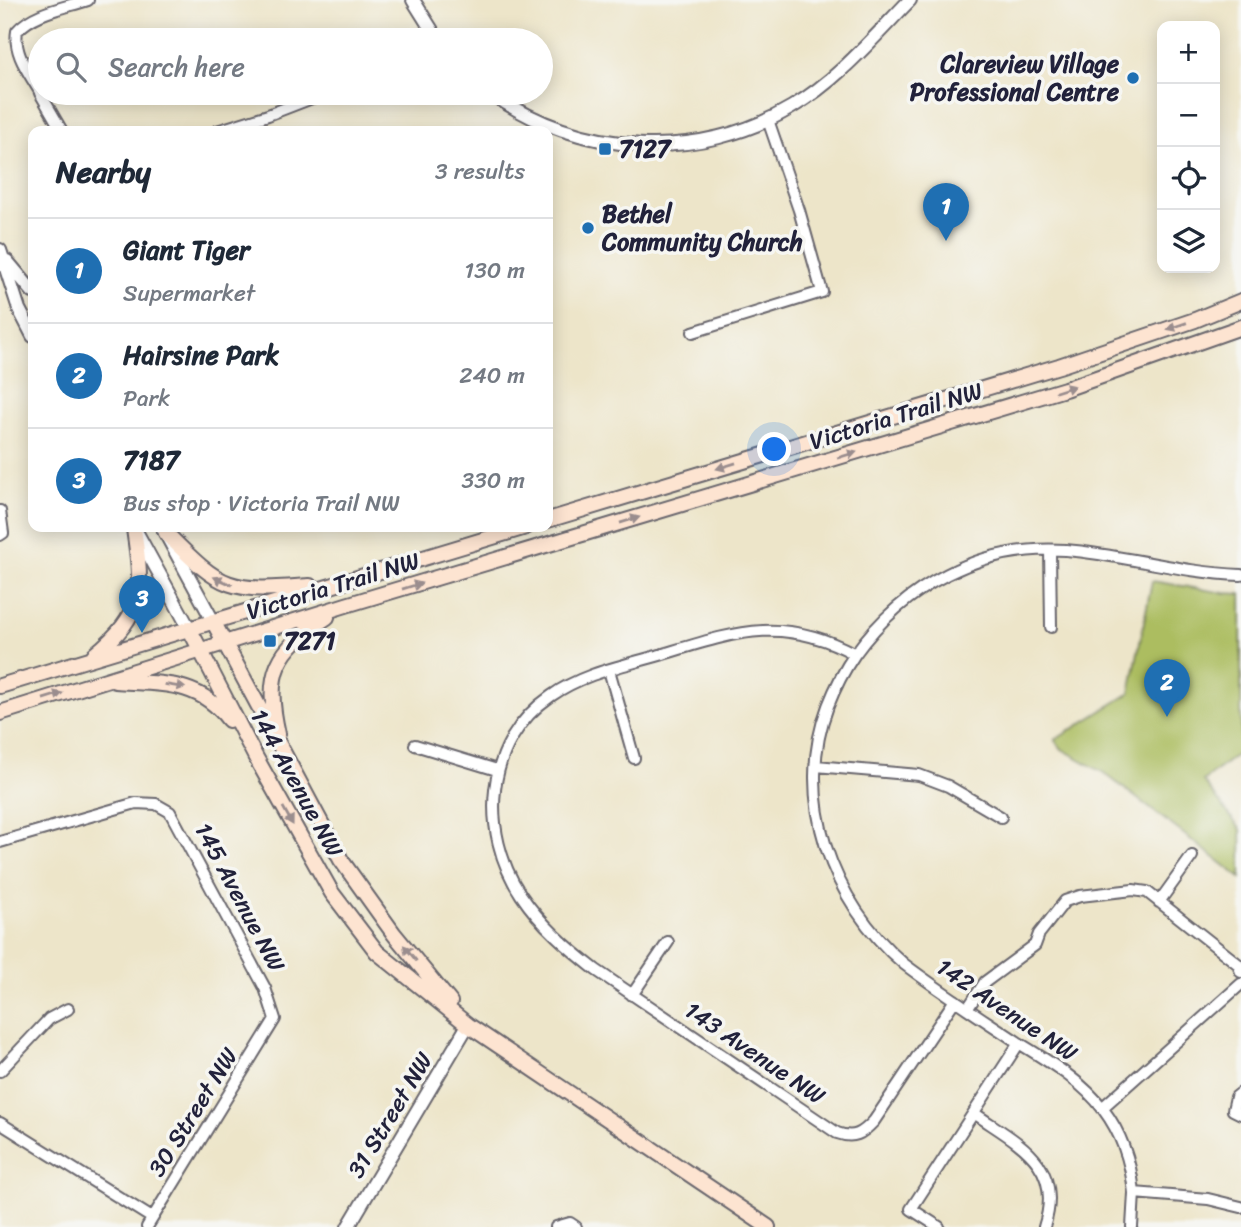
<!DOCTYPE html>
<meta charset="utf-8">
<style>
body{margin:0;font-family:Sriracha,sans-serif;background:#f2f2f3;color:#1f2937}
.controls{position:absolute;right:21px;top:21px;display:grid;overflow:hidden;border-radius:14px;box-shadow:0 4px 18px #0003}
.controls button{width:63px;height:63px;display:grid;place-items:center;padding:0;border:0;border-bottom:2px solid #e0e1e3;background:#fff;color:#1f2937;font:35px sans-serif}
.you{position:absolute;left:775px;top:450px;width:24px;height:24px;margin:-18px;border:5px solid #fff;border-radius:50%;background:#1a73e8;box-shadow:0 0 0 10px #1a73e833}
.badge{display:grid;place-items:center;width:46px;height:46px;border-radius:50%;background:#1f6fb2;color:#fff;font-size:23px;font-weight:700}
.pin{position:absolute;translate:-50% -58px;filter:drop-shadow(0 2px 4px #0008)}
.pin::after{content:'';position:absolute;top:37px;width:24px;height:21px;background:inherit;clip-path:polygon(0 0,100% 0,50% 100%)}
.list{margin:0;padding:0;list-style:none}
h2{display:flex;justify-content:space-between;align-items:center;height:91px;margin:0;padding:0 28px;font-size:30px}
h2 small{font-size:23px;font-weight:400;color:#747a83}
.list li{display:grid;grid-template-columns:46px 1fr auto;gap:21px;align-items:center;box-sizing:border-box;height:105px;padding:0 28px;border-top:2px solid #e0e1e3}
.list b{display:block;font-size:26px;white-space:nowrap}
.list p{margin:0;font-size:23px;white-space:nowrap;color:#747a83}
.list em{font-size:23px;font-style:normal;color:#747a83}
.icon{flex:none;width:38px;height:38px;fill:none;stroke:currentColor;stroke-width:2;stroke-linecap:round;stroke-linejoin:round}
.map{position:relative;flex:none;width:1241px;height:1227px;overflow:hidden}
.search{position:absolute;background:#fff;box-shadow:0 4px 18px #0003;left:28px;top:28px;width:525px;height:77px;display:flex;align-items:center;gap:18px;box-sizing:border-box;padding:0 24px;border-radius:38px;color:#747a83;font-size:26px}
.panel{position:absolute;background:#fff;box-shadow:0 4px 18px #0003;left:28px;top:126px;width:525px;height:406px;border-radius:14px}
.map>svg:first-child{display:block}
</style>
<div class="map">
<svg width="1241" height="1227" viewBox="0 0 1241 1227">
<rect width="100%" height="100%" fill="#f6f6f2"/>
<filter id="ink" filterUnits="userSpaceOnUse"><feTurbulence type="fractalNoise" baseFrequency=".0143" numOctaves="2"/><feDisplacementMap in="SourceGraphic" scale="14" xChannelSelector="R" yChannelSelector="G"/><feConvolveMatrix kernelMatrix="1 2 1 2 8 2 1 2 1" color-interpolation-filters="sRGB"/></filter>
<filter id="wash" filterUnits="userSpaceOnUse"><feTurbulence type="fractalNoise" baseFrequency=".00686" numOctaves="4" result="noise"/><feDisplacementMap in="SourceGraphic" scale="28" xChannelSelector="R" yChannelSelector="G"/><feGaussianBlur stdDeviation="1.57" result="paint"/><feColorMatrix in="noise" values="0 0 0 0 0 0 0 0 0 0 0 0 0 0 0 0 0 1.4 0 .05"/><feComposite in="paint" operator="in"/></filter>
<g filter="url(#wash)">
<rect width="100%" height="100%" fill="#ede5c9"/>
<!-- park -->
<path fill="#acbd60" stroke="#67704e" stroke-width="2" d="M1152 581 1225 593 1241 594V751L1203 781 1241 830V878L1104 773 1062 749 1055 740 1130 693Z"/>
</g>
<g filter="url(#ink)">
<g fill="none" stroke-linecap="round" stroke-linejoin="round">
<defs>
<path id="minor" d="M40 92C30 74 13 54 17 31 34 12 64 8 88 0
M40 93 62 131
M217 131 268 115 325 93
M693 332 822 292 799 210 768 120
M0 511 3 533 0 535
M1050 550 1051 627
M855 654C844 670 835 688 828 706 793 798 832 903 904 964 941 992 980 1017 1019 1043 1049 1062 1081 1080 1103 1109 1122 1134 1131 1162 1134 1193L1208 1199 1241 1207
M609 670 634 758
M415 745 497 770
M816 766 919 775 948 786 1001 817
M0 842 136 803 156 804 170 812 265 988 275 1019 147 1227
M1159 902 1192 856
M632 995 668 942
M955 1000 874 1121C862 1134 854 1139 837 1133L596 970C568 948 541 925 521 895 479 831 484 742 551 696 583 673 623 666 660 655 733 633 782 614 855 654 904 586 981 544 1066 550 1125 555 1182 573 1241 575
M968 1008 985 982 1035 945 1039 934 1065 901 1080 896 1133 890 1147 892 1238 964 1241 972
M0 1071 49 1019 68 1009
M1241 1093 1236 1097 1233 1110 1241 1114
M1102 1108 1241 984
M974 1113C1017 1143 1065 1163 1044 1227
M0 1123 152 1218
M556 1227 570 1223 576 1227
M939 1227 911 1209 1019 1043
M1132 1227 1134 1193"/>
<path id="tertiary" d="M413 0 438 40
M491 93C578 156 699 163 792 107 838 80 873 38 910 0
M0 250 19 309 33 336
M7 261 33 292
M162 527 213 621
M137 533 189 628
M348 1227 468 1025"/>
<path id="secondary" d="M548 520 1059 366 1195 320 1241 301
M166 533C223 591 229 592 310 586
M213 621 341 860 394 934 450 1002
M189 628 255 756 332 893 377 952 468 1025 768 1227
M94 655C145 613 143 590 134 529
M115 681C161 684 199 680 229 720
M0 686 526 527
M0 713 346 605 1065 389 1241 327
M278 734C264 673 276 650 327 617"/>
</defs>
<!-- minor casing -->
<use href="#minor" stroke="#69666d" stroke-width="14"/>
<!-- tertiary casing -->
<use href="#tertiary" stroke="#69666d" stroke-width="16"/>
<!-- secondary casing -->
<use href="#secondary" stroke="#69666d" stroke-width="18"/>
<!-- minor -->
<use href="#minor" stroke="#fff" stroke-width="10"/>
<!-- tertiary -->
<use href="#tertiary" stroke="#fff" stroke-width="12"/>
<!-- secondary -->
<use href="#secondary" stroke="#fde4d1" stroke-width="14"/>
</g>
<!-- one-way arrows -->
<defs><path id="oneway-solid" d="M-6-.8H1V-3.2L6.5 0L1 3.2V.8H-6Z" transform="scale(1.75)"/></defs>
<g fill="#9a8d8e">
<use href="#oneway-solid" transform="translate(1177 326) rotate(161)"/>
<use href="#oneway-solid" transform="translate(1065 389) rotate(-18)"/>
<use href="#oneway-solid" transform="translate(847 455) rotate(-17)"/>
<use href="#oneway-solid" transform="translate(726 466) rotate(163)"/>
<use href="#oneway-solid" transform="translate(630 520) rotate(-17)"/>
<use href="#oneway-solid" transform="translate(223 581) rotate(-157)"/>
<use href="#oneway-solid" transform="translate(412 586) rotate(-17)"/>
<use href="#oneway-solid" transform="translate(175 686) rotate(9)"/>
<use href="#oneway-solid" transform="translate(53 696) rotate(-17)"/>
<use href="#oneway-solid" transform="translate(288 816) rotate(61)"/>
<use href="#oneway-solid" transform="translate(410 953) rotate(-129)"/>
</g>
</g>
<!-- markers -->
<g fill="#1f6fb2" stroke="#f6f6f2" stroke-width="2.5">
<circle cx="1133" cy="78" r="7"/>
<rect x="598" y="142" width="14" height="14" rx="3.5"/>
<circle cx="588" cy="228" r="7"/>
<rect x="263" y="634" width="14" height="14" rx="3.5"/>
</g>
<g text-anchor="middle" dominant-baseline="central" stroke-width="7" stroke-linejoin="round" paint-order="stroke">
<!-- poi labels -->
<g font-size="24" font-weight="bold" fill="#22223b" stroke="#f6f6f2" text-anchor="start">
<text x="1119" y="64" text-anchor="end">Clareview Village<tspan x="1119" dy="28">Professional Centre</tspan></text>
<text x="619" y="149">7127</text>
<text x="602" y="214">Bethel<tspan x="602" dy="28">Community Church</tspan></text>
<text x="284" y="641">7271</text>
</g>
<!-- street labels -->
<g font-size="24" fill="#22223b" stroke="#f6f6f2">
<text transform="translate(896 416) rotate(-17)">Victoria Trail NW</text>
<text transform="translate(333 586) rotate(-17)">Victoria Trail NW</text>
<text transform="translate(297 783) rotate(61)">144 Avenue NW</text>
<text transform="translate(240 897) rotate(62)">145 Avenue NW</text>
<text transform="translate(1007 1010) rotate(34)">142 Avenue NW</text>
<text transform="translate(755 1053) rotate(34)">143 Avenue NW</text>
<text transform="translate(193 1112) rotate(-58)">30 Street NW</text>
<text transform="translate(390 1115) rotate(-59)">31 Street NW</text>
</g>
</g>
</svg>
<div class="controls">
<button>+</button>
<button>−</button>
<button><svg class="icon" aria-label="locate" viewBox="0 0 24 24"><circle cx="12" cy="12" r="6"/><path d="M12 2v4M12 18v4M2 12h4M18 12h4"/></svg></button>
<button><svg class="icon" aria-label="layers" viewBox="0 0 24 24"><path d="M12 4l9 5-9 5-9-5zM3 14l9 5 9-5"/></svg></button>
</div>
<div class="you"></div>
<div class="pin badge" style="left:946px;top:241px">1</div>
<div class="pin badge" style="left:1167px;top:717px">2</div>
<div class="pin badge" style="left:142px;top:633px">3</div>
<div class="search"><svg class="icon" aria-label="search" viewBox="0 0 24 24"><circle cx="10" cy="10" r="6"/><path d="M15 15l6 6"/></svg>Search here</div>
<section class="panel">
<h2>Nearby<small>3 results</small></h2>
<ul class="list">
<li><span class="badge">1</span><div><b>Giant Tiger</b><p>Supermarket</p></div><em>130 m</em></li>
<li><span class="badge">2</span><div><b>Hairsine Park</b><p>Park</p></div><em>240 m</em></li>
<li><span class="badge">3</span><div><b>7187</b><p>Bus stop · Victoria Trail NW</p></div><em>330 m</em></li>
</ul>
</section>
</div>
